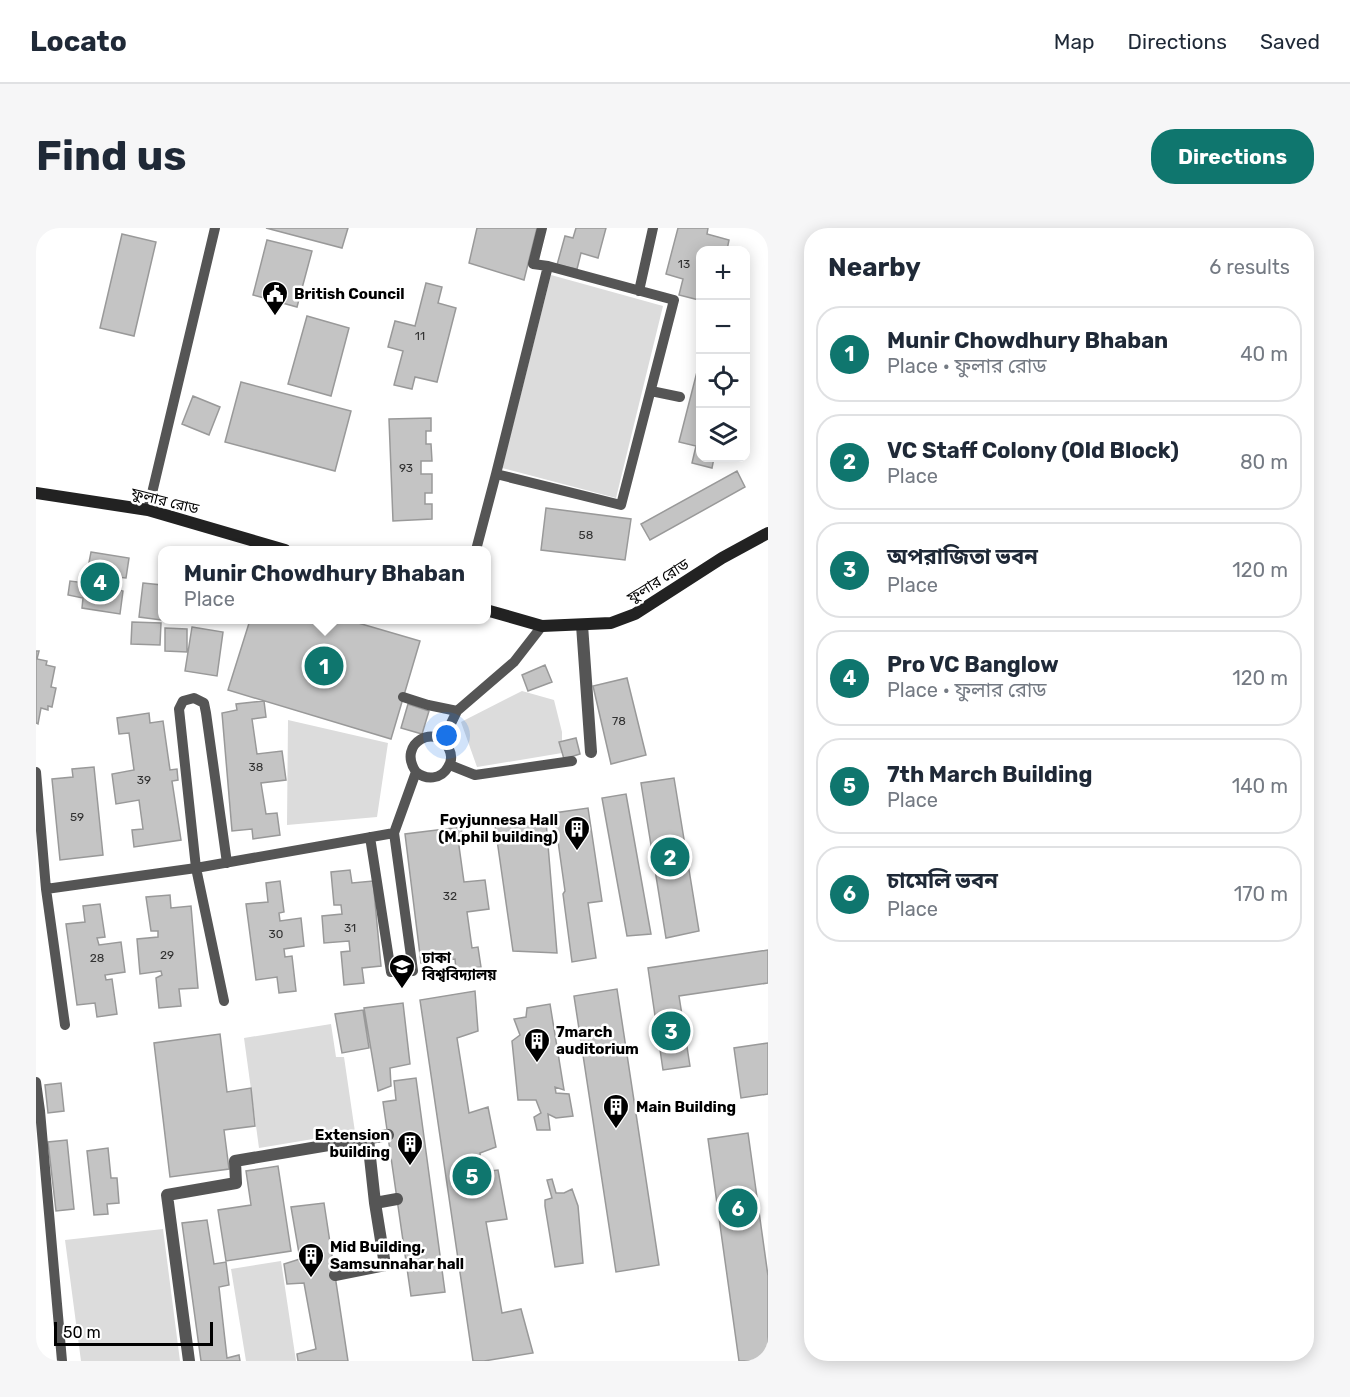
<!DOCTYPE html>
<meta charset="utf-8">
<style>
body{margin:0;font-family:Rubik,"Noto Sans Bengali",sans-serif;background:#f6f6f7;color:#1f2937}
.controls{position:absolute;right:18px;top:18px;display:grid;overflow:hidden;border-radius:12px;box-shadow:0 3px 15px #0003}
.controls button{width:54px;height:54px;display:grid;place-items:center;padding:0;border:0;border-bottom:2px solid #e0e1e3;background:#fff;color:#1f2937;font:30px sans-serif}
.scale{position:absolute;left:18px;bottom:15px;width:159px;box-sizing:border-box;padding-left:6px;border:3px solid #000;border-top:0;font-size:16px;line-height:21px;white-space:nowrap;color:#000;-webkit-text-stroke:4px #fff;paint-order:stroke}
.you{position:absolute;left:411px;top:508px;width:21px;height:21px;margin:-15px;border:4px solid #fff;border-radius:50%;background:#1a73e8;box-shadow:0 0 0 9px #1a73e833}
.badge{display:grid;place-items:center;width:39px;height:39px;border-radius:50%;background:#0f766e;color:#fff;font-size:20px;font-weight:700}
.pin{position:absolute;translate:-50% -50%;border:3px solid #fff;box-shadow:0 2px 6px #0006}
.popup{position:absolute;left:122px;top:318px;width:333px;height:78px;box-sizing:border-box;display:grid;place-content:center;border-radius:12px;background:#fff;filter:drop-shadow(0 2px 4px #0005);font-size:20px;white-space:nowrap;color:#747a83}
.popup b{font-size:22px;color:#1f2937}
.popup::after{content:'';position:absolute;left:50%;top:100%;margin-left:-12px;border:12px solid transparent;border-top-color:#fff}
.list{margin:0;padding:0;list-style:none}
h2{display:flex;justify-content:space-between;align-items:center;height:78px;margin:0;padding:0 24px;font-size:26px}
h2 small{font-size:20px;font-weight:400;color:#747a83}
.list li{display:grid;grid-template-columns:39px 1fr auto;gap:18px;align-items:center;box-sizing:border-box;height:96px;margin:0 12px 12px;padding:0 12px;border:2px solid #e0e1e3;border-radius:24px}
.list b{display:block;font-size:22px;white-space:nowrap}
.list p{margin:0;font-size:20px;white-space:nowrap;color:#747a83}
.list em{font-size:20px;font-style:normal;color:#747a83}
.icon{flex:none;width:33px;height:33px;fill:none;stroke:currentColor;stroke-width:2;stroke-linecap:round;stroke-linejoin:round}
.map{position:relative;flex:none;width:732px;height:1133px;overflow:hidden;border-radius:24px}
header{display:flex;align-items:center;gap:36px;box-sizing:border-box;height:84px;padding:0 30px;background:#fff;border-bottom:2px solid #e0e1e3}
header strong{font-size:28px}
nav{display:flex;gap:33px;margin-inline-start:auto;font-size:21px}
.intro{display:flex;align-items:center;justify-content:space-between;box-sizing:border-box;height:144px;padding:0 36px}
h1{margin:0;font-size:42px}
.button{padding:15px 27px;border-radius:24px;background:#0f766e;color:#fff;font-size:21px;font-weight:700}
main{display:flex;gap:36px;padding:0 36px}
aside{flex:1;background:#fff;border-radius:24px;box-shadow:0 3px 15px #0003}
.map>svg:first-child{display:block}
</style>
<header>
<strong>Locato</strong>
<nav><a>Map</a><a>Directions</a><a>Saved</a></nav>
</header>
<div class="intro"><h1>Find us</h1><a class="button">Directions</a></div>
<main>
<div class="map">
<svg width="732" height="1133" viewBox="0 0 732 1133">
<rect width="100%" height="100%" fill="#fff"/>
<!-- green -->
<path fill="#dcdcdc" d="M515 47 627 78 580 270 466 240Z
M486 463 518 472 526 504V525L441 539 425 494Z
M252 492 352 515 341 589 251 597Z
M295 796 300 829H308L319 904 223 920 208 810Z
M127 1001 144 1133H45L29 1012Z
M245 1033 260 1133H210L195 1041Z"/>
<!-- building -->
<path fill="#c4c4c4" stroke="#999" stroke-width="1.5" d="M230 0H312L306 20Z
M441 0H501L488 52 433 35Z
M540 0H570L562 30 545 25 541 41 521 37 529 8 537 10Z
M642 0H672L671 6 693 12 691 22H664V30L662 41 664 42V66L663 72 643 67 647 51 630 46Z
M86 6 120 14 98 108 64 100Z
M231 12 276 23 261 79 217 67Z
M390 55 406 59 402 75 420 80 401 154 379 149 376 161 358 157 367 123 352 119 359 93 379 98Z
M271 88 313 100 295 168 252 156Z
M663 136H664V230H678L676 240 656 235 660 218 643 214Z
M205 154 315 183 299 243 189 214Z
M157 168 184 179 173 207 146 196Z
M395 190V203H390V216H395L396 233H385V246H396V265H389V276H396V291L357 293 353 191Z
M701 243 709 259 614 312 605 296Z
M510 280 595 291 589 332 505 322Z
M55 324 93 330 90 350 80 349 77 361 87 363 84 386 46 380 47 370 32 367 34 353 49 355Z
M107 355 126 357 125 392 103 389Z
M214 392H312L384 413 355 511 192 462Z
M96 394 125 395 124 417 95 416Z
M156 399 187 404 181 448 149 443Z
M129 400 151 401V424L129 423Z
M0 423H3L1 431 11 433 10 437 19 439 15 459 20 460 16 479 12 478V482L5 480 2 496 0 495Z
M509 437 516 454 492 463 486 447Z
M591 450 610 527 575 536 557 458Z
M228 473 230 489 216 491 221 526 246 523 250 552 225 555 230 586 241 585 244 607 217 611 216 601 196 603 186 485 201 482 200 476Z
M372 476 393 483 386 506 365 500Z
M113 485 114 495 127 493 134 542 141 541 142 552 136 553 145 612 98 619 96 602 107 601 103 572 80 576 76 546 98 542 93 505 83 506 81 490Z
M540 510 544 526 528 531 523 514Z
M58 539 67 627 24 632 16 551 37 549 36 541Z
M638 550 663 703 630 710 605 555Z
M590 566 615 706 591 708 566 570Z
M552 580 566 673 552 675 560 730 536 734 527 666 529 663 518 585Z
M510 593 521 725 477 723 459 598Z
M425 599 428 617 423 618 428 654 449 652 453 681 431 684 436 720 442 719 445 739 420 742 419 731 385 735 369 606Z
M314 642 316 655 337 653 345 738 326 740 328 755 308 757 305 724 314 723 313 713 288 715 286 688 306 686 305 677H298L295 644Z
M244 653 248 684 243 685 244 693 265 690 268 718 248 721 249 729 256 728 260 763 243 765 241 749 220 752 210 676 232 674 230 655Z
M134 667 135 680 155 678 162 760 143 761 145 778 123 780 120 750 126 747 125 743 104 746 101 711 122 709V703H115L110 669Z
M64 676 69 709 61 710 63 717 85 714 89 744 69 747 70 752 76 751 81 786 61 789 59 775 41 777 30 696 49 694 47 678Z
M732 722V755L643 768 654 838 627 842 612 740Z
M581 761 623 1037 580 1044 538 768Z
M439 763 442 803 421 810 433 885 452 879 460 919 444 925 446 944 462 942 471 991 450 994 466 1085 485 1081 497 1125 448 1133H437L384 772Z
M367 775 374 836 354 840 355 858 342 863 328 780Z
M514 776 528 862 519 859 520 865 533 866 537 888 520 890 512 886 514 902H501L498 889 505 885 500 872H482L476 813 484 807 478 791 490 789 491 780Z
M327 782 333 820 306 825 299 786Z
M184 806 191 864 215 860 219 898 188 902 193 941 134 949 118 815Z
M732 815V866L705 870 698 820Z
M380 850 409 1064 375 1068 347 874 360 872 358 853Z
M25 855 28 883 12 885 9 857Z
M712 905 732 1048V1133H703L672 911Z
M31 912 38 981 20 983 12 914Z
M72 920 75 950H81L83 975 71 976 72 986 58 987 51 923Z
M242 938 255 1023 190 1033 182 982 215 977 210 943Z
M516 951 520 965H528L536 961 542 978 547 1035 519 1039 509 978V972L516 970 511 952Z
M288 975 312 1133H262L261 1126 280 1121 268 1055 251 1056 248 1036 264 1031 255 979Z
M171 992 178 1036 190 1034 193 1057 183 1059 191 1130 203 1127 204 1133H165L146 995Z"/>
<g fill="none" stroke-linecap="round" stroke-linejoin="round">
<!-- lane -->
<path stroke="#555" stroke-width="10" d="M506 0 497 36 512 38
M603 63 617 0
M615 163 644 169
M112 282 179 0
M440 322 460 246 512 38 638 72 585 277 460 246
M367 469 392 477 421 483
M407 512 421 483 478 434 506 398
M414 537 439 547 536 533
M0 544 10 661
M334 609 355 744 377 743 358 605 380 544C360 515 401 494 413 521 416 527 416 533 412 539 405 552 390 552 380 544
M188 773 160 640 143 481 147 473 158 470 168 475 170 485 191 635
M29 797 10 661 160 640 358 605
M0 854 4 883 26 1133"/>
<!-- street -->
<path stroke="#555" stroke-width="12" d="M546 397 555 524
M339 975 361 971
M299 1047 349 1037 339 975 332 911
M153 1133 131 967 200 955 199 933 352 907"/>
<!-- secondary -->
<path stroke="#222" stroke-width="12" d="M0 265 112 282 249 322
M450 382 506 398 575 395 599 386 686 330 732 305"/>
</g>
<!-- icons -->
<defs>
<symbol id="civic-pin" viewBox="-11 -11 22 30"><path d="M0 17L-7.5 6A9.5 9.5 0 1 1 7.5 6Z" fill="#000" stroke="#fff"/><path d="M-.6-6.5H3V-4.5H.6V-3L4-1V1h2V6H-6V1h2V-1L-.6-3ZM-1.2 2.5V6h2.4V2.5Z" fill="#fff"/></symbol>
<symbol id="building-pin" viewBox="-11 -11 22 30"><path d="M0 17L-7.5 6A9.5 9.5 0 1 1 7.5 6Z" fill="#000" stroke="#fff"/><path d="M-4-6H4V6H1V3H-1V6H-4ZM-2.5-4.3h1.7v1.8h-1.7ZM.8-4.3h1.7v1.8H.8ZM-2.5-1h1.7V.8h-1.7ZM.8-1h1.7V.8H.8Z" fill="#fff"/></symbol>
<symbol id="university-pin" viewBox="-11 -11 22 30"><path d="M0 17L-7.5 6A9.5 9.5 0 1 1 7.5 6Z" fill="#000" stroke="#fff"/><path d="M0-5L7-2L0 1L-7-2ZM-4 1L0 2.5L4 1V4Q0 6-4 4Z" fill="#fff"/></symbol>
</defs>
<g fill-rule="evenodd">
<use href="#civic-pin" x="224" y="51" width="30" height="40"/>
<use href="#building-pin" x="526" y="586" width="30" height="40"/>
<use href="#university-pin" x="351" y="724" width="30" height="40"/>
<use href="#building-pin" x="486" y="798" width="30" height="40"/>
<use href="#building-pin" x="565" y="864" width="30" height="40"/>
<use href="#building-pin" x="359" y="901" width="30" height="40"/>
<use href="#building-pin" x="260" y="1013" width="30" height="40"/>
</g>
<g text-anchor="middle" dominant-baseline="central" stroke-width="5" stroke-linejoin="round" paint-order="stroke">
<!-- number labels -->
<g font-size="12" fill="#313131">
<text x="648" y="36">13</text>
<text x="384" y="108">11</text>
<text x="370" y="240">93</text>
<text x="550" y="307">58</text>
<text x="583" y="493">78</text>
<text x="220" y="539">38</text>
<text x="108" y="552">39</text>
<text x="41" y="589">59</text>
<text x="414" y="668">32</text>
<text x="314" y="700">31</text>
<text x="240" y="706">30</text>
<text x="131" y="727">29</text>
<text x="61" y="730">28</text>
</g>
<!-- poi labels -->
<g font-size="15" font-weight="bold" fill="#000" stroke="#fff" text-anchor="start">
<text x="258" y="66">British Council</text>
<text x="522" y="592" text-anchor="end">Foyjunnesa Hall<tspan x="522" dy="17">(M.phil building)</tspan></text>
<text x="386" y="730">ঢাকা<tspan x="386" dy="17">বিশ্ববিদ্যালয়</tspan></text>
<text x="520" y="804">7march<tspan x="520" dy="17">auditorium</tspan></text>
<text x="600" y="879">Main Building</text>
<text x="354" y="907" text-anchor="end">Extension<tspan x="354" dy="17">building</tspan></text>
<text x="294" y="1019">Mid Building,<tspan x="294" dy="17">Samsunnahar hall</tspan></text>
</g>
<!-- street labels -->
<g font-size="15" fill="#000" stroke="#fff">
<text transform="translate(129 273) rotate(14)">ফুলার রোড</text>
<text transform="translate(622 353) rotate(-32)">ফুলার রোড</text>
</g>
</g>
</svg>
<div class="controls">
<button>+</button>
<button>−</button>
<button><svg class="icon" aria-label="locate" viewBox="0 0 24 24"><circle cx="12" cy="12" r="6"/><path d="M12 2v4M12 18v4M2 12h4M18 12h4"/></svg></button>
<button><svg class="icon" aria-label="layers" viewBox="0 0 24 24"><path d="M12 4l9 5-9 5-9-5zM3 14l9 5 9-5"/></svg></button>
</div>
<div class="scale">50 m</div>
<div class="you"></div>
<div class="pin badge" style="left:288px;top:438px">1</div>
<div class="popup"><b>Munir Chowdhury Bhaban</b>Place</div>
<div class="pin badge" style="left:634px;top:629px">2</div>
<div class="pin badge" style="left:635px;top:803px">3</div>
<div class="pin badge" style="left:64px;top:354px">4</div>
<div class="pin badge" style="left:436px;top:948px">5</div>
<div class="pin badge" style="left:702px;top:980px">6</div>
</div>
<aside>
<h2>Nearby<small>6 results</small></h2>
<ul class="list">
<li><span class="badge">1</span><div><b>Munir Chowdhury Bhaban</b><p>Place · ফুলার রোড</p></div><em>40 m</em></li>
<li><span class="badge">2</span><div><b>VC Staff Colony (Old Block)</b><p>Place</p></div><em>80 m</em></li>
<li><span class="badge">3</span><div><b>অপরাজিতা ভবন</b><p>Place</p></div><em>120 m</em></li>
<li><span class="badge">4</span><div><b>Pro VC Banglow</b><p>Place · ফুলার রোড</p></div><em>120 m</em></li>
<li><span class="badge">5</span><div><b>7th March Building</b><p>Place</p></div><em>140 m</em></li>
<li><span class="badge">6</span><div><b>চামেলি ভবন</b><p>Place</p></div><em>170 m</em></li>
</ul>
</aside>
</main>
